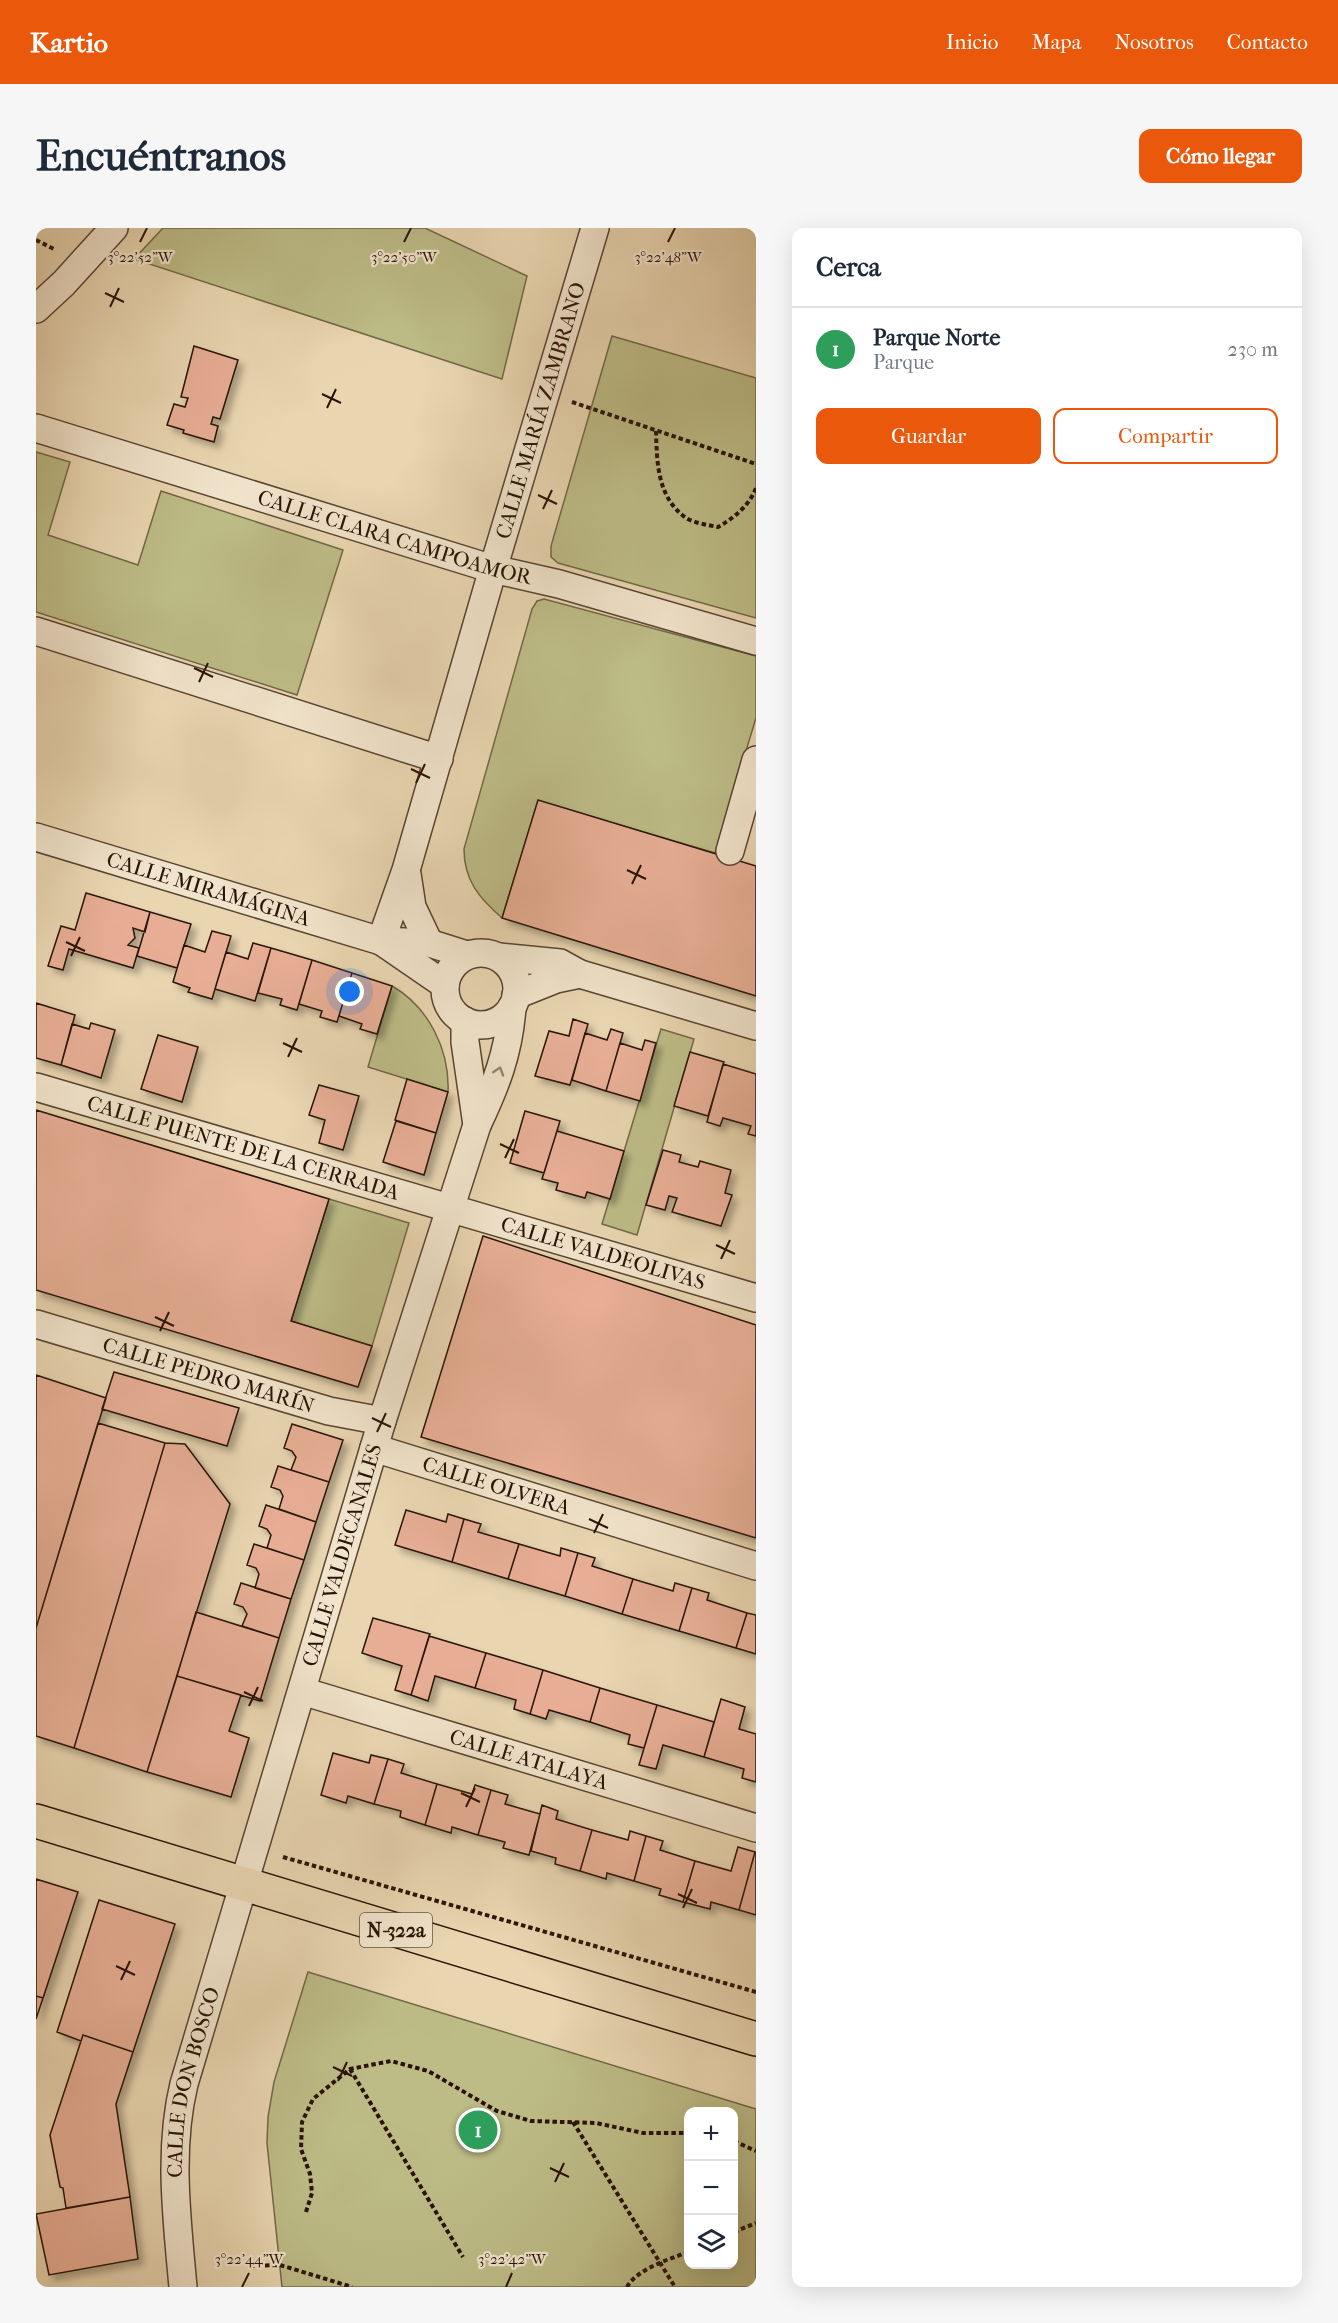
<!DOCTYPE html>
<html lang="es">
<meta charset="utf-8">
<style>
body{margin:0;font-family:"IM FELL French Canon",serif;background:#f6f6f7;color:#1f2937}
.controls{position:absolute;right:18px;bottom:18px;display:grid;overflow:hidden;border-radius:12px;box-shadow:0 6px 24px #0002}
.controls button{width:54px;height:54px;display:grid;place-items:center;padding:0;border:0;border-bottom:2px solid #e0e1e3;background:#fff;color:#1f2937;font:30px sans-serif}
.you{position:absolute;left:314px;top:764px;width:21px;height:21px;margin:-15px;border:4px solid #fff;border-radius:50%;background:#1a73e8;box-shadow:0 0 0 9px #1a73e833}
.badge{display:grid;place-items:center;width:39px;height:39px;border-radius:50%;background:#ea580c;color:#fff;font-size:20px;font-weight:700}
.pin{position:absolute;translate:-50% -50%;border:3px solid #fff;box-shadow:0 2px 6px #0006}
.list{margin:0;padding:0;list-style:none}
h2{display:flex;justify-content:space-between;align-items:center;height:78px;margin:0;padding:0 24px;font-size:26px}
h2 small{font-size:20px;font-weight:400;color:#747a83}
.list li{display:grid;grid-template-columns:39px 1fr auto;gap:18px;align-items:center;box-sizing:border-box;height:84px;padding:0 24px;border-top:2px solid #e0e1e3}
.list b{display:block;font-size:22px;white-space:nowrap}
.list p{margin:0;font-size:20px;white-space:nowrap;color:#747a83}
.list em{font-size:20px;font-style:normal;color:#747a83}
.actions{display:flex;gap:12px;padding:18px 24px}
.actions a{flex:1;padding:14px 0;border:2px solid #ea580c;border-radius:12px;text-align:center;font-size:21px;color:#ea580c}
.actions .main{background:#ea580c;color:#fff}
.icon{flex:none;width:33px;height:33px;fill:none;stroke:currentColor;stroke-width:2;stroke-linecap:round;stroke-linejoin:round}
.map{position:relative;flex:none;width:720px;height:2059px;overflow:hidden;border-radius:12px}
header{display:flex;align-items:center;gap:36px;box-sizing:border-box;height:84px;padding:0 30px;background:#ea580c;color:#fff}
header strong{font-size:28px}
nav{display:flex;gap:33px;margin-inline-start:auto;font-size:21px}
.intro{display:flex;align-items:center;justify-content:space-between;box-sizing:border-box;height:144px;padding:0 36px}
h1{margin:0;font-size:42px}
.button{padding:15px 27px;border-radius:12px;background:#ea580c;color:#fff;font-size:21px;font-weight:700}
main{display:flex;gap:36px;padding:0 36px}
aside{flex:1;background:#fff;border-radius:12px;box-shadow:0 6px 24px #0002}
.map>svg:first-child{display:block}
</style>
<header>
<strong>Kartio</strong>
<nav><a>Inicio</a><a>Mapa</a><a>Nosotros</a><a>Contacto</a></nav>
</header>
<div class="intro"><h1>Encuéntranos</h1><a class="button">Cómo llegar</a></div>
<main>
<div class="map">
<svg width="720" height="2059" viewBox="0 0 720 2059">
<defs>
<filter id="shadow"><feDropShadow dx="5.5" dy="5.5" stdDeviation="3" flood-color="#0004"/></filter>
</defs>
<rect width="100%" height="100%" fill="#e9d6b1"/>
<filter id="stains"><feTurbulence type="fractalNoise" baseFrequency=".00333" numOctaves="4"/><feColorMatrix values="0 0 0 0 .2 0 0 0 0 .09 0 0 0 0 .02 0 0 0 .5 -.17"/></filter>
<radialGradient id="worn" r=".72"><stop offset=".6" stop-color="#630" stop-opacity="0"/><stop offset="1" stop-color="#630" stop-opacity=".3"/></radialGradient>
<!-- green -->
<path fill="#bdbc87" stroke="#736847" stroke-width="1.5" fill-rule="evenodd" d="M127 0H389L491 48 466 151 98 31Z
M576 108 720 150V390L522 335 515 329V318Z
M0 224 34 234 12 307 102 337 125 263 307 322 261 467 0 384Z
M508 371 720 428V490L679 625 502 573 466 690C443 670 428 652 428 621L496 381 501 373Z
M356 758C393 779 414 823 412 864L332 839Z
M625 801 658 811 601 1007 566 996Z
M293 971 373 995 336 1118 255 1093Z
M272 1744 720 1881V2059H246L231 1915 232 1889 238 1854ZM652 1884H698V2036H652Z"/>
<!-- building -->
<path fill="#e7ae95" stroke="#291307" stroke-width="1.5" filter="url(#shadow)" d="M158 118 202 132 184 191 177 189 175 196 182 198 178 214 147 205 148 202 131 197 138 176 149 179 152 170 145 169Z
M502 572 720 638V768L466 690Z
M50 665 114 684 109 704 97 700 99 710 92 717 103 720 97 740 33 721 27 742 12 738 25 698 39 702Z
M114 684 155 696 141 740 101 728Z
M176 703 195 708 176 771 152 764 154 760 137 754 148 717 169 724Z
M217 715 235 720 219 773 179 761 190 724 212 731Z
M235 720 276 732 261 782 244 777 246 771 222 765Z
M276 732 316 745 301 794 284 789 286 783 263 776Z
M316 745 356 758 341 806 324 801 326 796 303 788Z
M0 775 39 787 25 837 0 830Z
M537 791 552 796 534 857 499 848 513 803 533 808Z
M55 795 79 802 65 850 25 837 36 796 53 801Z
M575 801 587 805 570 863 536 852 549 805 571 812Z
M122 807 162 819 146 874 105 861Z
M609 812 620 815 604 873 570 863 584 815 606 822Z
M654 824 688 834 672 888 638 878Z
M687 836 720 846V908L712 906 715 898 687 890 684 898 671 894Z
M371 851 412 864 400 905 359 892Z
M283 857 323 868 307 922 283 915 289 892 273 887Z
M0 882 293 971 255 1093 336 1118 322 1159 0 1062Z
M489 883 524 893 508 945 474 935Z
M360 893 400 905 388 947 347 934Z
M521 903 588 923 574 971 551 964 549 970 520 962 522 955 506 951Z
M627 922 645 927 643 934 662 939 664 933 695 942 689 965 696 967 685 998 636 984 641 970 633 968 629 982 610 977Z
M447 1008 720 1097V1310L385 1209Z
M78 1144 203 1180 191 1218 66 1181Z
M0 1147 70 1170 0 1400Z
M62 1195 129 1215 38 1520 0 1508V1400Z
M256 1196 307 1212 293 1254 255 1242 260 1229 256 1223 248 1220Z
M129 1215 149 1216 194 1276 111 1544 38 1520Z
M242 1238 293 1254 280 1294 243 1281 247 1268 244 1262 235 1259Z
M230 1277 280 1294 268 1332 231 1320 235 1307 231 1301 223 1298Z
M370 1282 410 1294 412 1286 428 1291 416 1334 359 1317Z
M428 1291 445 1296 442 1304 483 1316 472 1351 416 1334Z
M218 1316 268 1332 255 1371 219 1360 223 1346 220 1340 211 1337Z
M483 1316 524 1328 525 1320 542 1325 529 1368 472 1351Z
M542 1325 559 1330 556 1338 597 1351 586 1386 529 1368Z
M597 1351 637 1363 639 1355 656 1360 643 1403 586 1386Z
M205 1355 255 1371 243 1410 206 1398 211 1386 207 1379 198 1376Z
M656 1360 673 1365 671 1372 711 1385 700 1420 643 1403Z
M160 1384 243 1410 224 1473 141 1448Z
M711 1385 720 1387V1426L700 1420Z
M337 1390 394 1406 375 1467 359 1462 366 1438 326 1425Z
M393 1408 450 1425 439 1460 399 1448 392 1473 375 1467Z
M450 1425 507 1442 494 1486 478 1481 480 1472 439 1460Z
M507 1442 564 1460 554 1494 513 1482 510 1491 494 1486Z
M141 1448 205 1467 193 1503 213 1510 195 1569 111 1544Z
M564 1460 621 1477 608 1520 592 1516 594 1507 554 1494Z
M685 1471 709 1479 703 1501 720 1506V1554L706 1550 708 1541 668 1529Z
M621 1477 678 1494 668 1529 627 1517 620 1541 603 1537Z
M297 1525 333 1535 335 1527 352 1531 338 1576 312 1568 310 1575 285 1567Z
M352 1531 368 1536 365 1545 401 1556 389 1597 364 1589 365 1583 338 1576Z
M401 1556 436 1566 439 1557 455 1562 442 1607 416 1599 415 1605 389 1597Z
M455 1562 472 1567 469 1576 504 1586 493 1627 467 1620 469 1614 442 1607Z
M506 1577 522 1583 520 1591 556 1602 544 1643 519 1636 520 1630 495 1623Z
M556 1602 592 1612 594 1603 610 1608 598 1653 571 1645 570 1651 544 1643Z
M610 1608 627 1613 624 1622 659 1633 647 1674 623 1667 625 1661 598 1653Z
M702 1619 719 1624 703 1682 675 1674 674 1681 647 1674 659 1633 695 1643Z
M719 1624 720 1625V1687L703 1682Z
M0 1651 42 1664 7 1770 0 1768Z
M63 1672 139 1696 97 1824 47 1807 45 1813 21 1804Z
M0 1768 7 1770 0 1791Z
M47 1807 97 1824 80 1876 94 1969 30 1980 27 1960 24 1959 14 1907Z
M94 1969 102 2031 13 2047 0 1986Z"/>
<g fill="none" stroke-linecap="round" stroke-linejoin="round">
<defs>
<g id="street">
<path d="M0 81 28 55 78 0"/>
<path id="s1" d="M0 200 457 341 523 356 720 413"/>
<path d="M0 403 403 531"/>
<path id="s2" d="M0 609 345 713 393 715 431 727"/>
<path d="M694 623 720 532"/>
<path d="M371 646 376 679 393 715"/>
<path id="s3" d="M345 713 370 642 457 341 559 0"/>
<path d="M345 713 409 757"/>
<circle cx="445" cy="761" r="36"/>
<path d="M463 729 524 735 544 746 720 798"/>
<path d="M480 767 520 751 544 746"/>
<path d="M429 793V814L441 897"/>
<path id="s4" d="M0 859 720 1070"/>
<path id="s5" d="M0 1096 293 1183 346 1193"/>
<path id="s6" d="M338 1220 720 1338"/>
<path id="s7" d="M266 1463 720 1600"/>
<path id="s8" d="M147 2059C141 1992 132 1922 148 1856L346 1193 441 897C460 857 473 824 476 779"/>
</g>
<path id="primary" d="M0 1593 720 1811"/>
</defs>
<!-- street casing -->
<use href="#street" stroke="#594432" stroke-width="30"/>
<!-- primary casing -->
<use href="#primary" stroke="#291307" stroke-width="36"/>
<!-- path -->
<path stroke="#291307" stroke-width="4" stroke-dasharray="4.5 3" stroke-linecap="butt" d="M0 12 18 21
M536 174 720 236
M620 203C621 235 621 269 650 290 658 295 672 297 682 299 698 290 713 278 720 260
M247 1629 720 1764
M314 1841 427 2029
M537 1894 639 2059
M698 1913 720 1923
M270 1984 276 1965 274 1946 265 1921 266 1894 277 1871 314 1841 355 1833 392 1843 461 1883 495 1893 560 1895 607 1905H652
M698 2004 720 1995
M214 2038 244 2037 316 2059
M591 2059C601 2041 634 2031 652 2024"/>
<!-- street -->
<use href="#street" stroke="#f1e4cc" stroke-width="27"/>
<!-- primary -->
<use href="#primary" stroke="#e9d6b1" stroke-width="33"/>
</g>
<!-- one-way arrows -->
<defs><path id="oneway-chevron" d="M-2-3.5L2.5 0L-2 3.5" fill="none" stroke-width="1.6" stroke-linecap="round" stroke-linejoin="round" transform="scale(1.5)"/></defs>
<use stroke="#978673" href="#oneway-chevron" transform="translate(463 843) rotate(-72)"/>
<!-- ticks -->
<path fill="none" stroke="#291307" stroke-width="2" d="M104 14 111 0M368 14 375 0M632 14 639 0M69 65 88 74M74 79 83 60M286 166 305 175M291 180 300 161M502 267 521 276M507 281 516 262M158 440 177 449M163 454 172 435M375 541 394 550M380 555 389 536M591 642 610 651M596 656 605 637M30 714 49 723M35 728 44 709M247 815 266 824M252 829 261 810M464 916 483 925M469 930 478 911M680 1017 699 1026M685 1031 694 1012M119 1089 138 1098M124 1103 133 1084M336 1190 355 1199M341 1204 350 1185M553 1291 572 1300M558 1305 567 1286M208 1464 227 1473M213 1478 222 1459M425 1565 444 1574M430 1579 439 1560M642 1666 661 1675M647 1680 656 1661M80 1738 99 1747M85 1752 94 1733M297 1839 316 1848M302 1853 311 1834M514 1940 533 1949M519 1954 528 1935M206 2059 213 2045M470 2059 476 2045"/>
<g text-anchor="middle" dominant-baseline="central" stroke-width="4.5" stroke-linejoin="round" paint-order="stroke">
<!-- shield labels -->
<rect fill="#f1e4cc" stroke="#655242" stroke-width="1.5" x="324" y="1685" width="72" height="34" rx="4.5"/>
<g font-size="20" font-weight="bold" fill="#291307">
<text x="360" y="1702">N-322a</text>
</g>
<!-- street labels -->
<g font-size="21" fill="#291307" stroke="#f1e4cc">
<text stroke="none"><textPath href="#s3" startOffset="554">CALLE MARÍA ZAMBRANO</textPath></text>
<text stroke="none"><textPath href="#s1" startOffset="375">CALLE CLARA CAMPOAMOR</textPath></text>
<text stroke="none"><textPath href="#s2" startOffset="180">CALLE MIRAMÁGINA</textPath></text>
<text stroke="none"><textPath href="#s4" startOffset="216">CALLE PUENTE DE LA CERRADA</textPath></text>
<text stroke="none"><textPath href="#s4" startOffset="591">CALLE VALDEOLIVAS</textPath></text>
<text stroke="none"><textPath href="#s5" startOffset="180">CALLE PEDRO MARÍN</textPath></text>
<text stroke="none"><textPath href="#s6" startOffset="128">CALLE OLVERA</textPath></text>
<text stroke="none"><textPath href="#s8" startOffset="756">CALLE VALDECANALES</textPath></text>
<text stroke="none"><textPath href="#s7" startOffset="237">CALLE ATALAYA</textPath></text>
<text stroke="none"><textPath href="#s8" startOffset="207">CALLE DON BOSCO</textPath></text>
</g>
</g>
<g font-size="15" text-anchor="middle" fill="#291307" stroke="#f1e4cc" stroke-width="4.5" stroke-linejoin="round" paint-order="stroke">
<text x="104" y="34">3°22'52"W</text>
<text x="368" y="34">3°22'50"W</text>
<text x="632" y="34">3°22'48"W</text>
<text x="213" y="2036">3°22'44"W</text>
<text x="476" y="2036">3°22'42"W</text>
</g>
<rect width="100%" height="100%" filter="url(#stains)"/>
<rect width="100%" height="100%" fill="url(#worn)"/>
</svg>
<div class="controls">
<button>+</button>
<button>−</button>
<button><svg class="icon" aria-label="layers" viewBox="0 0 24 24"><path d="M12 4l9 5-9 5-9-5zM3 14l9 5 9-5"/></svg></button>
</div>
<div class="you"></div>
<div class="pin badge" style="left:442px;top:1902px;background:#2e9e5b">1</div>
</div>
<aside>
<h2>Cerca<small></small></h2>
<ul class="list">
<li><span class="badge" style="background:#2e9e5b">1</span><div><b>Parque Norte</b><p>Parque</p></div><em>230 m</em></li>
</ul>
<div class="actions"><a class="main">Guardar</a><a>Compartir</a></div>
</aside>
</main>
